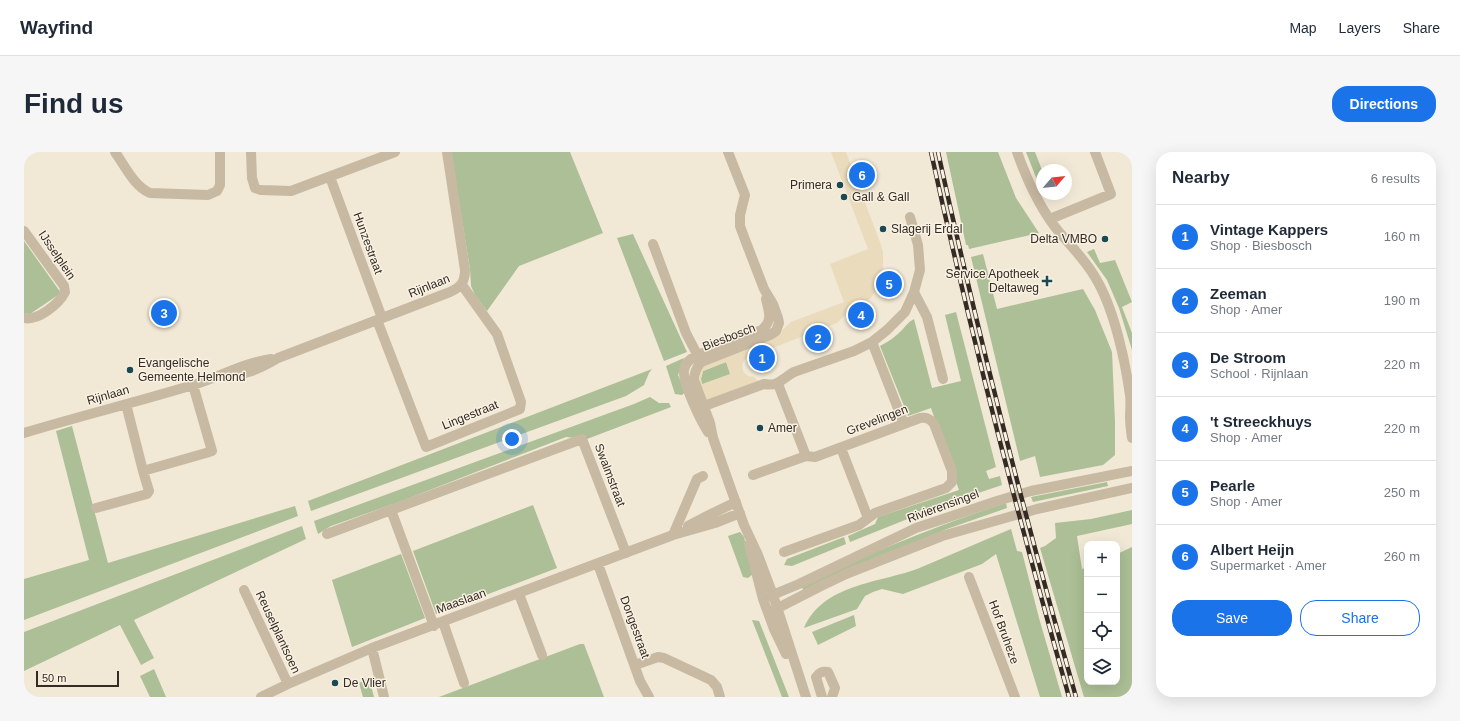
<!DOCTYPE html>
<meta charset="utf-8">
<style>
body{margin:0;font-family:Helvetica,sans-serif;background:#f6f6f7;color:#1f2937}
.controls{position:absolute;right:12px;bottom:12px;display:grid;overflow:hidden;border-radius:8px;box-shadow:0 4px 16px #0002}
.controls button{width:36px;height:36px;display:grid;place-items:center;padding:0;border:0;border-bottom:1px solid #e0e1e3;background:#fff;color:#1f2937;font:20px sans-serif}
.compass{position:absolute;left:1012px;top:12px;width:36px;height:36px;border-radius:50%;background:#fff;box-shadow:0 4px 16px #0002;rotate:62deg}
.scale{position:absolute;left:12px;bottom:10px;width:83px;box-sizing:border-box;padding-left:4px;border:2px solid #332b24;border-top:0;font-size:11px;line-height:14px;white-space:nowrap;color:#332b24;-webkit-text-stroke:3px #f9f1e2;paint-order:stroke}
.you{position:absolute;left:488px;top:287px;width:14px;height:14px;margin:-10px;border:3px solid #fff;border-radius:50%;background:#1a73e8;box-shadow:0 0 0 6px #1a73e833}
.badge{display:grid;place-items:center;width:26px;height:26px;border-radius:50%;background:#1a73e8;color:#fff;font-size:13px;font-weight:700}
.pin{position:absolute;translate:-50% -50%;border:2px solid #fff;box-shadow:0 1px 4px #0006}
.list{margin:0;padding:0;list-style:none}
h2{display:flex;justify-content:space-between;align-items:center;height:52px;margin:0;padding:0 16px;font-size:17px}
h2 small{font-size:13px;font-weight:400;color:#747a83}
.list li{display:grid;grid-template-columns:26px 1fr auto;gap:12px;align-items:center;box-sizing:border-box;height:64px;padding:0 16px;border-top:1px solid #e0e1e3}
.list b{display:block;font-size:15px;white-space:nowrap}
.list p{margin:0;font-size:13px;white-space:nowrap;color:#747a83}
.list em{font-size:13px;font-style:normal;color:#747a83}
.actions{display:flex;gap:8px;padding:12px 16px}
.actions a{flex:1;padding:9px 0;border:1px solid #1a73e8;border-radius:16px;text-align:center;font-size:14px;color:#1a73e8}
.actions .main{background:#1a73e8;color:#fff}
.icon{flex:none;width:22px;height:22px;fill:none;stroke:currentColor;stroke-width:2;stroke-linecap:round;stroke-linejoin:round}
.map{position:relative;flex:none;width:1108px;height:545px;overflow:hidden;border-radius:16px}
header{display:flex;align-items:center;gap:24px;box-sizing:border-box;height:56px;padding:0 20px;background:#fff;border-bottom:1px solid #e0e1e3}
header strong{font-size:19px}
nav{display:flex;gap:22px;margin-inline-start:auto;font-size:14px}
.intro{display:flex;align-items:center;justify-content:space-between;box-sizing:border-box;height:96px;padding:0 24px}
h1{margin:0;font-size:28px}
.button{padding:10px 18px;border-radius:16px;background:#1a73e8;color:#fff;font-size:14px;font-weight:700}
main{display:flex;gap:24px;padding:0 24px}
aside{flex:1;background:#fff;border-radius:16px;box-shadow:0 4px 16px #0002}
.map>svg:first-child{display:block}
</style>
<header>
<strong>Wayfind</strong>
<nav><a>Map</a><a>Layers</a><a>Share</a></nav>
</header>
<div class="intro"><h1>Find us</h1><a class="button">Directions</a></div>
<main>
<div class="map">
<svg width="1108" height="545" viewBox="0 0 1108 545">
<rect width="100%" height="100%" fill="#f1e8d6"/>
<!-- green -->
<path fill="#acbf96" d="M427 0H546L579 81 495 114 463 159 451 143 447 134 446 117Z
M922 0H974L992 46 1015 81 945 97 944 93H942Z
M1002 0H1011L1018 18V25L1013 28Z
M609 82 663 200 640 209 593 86Z
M0 89 37 141 6 162 0 161Z
M1070 97 1076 111 1091 108 1108 150 1098 155 1108 181V198L1095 156 1083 128 1063 100Z
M959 102 973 157 1059 137 1071 158 1088 200 1091 270V303L1079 313 1016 325 1011 304 996 309 947 105Z
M932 160 972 315 962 319 965 327 976 324 978 333 916 354 826 390 824 384 851 372 854 365 935 338 907 256 884 264 856 194C864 190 871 185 878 178 882 174 884 170 890 167L908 236 937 229 921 163Z
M660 206 654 223 661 240 658 243 651 242 642 214Z
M702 210 707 222 678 233 677 227 679 219Z
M628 217 625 221 620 233 602 244 287 359 284 349Z
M626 245 635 251H645L647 255 563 287 542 285 375 350 307 374 294 382 290 369 610 252Z
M48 274 84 411 271 354 274 364 0 468V427L65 408 32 279Z
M1083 330 1084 334 1009 350 1007 345Z
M982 351 983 356 923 377 851 407 780 439 777 434C844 402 911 374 982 351Z
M509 353 533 416 412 462 389 399Z
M1108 358V372L1053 384 1058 417 1063 415V530H1093V402L1108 395V545H1060L1016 396 1021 394 1032 386 1031 371 1067 367Z
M278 374 282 387 110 468 130 506 117 513 96 473 0 519V480Z
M987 377 993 399 998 400 1015 466 1038 545H1016L972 402 958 412 879 442 858 437 849 440 841 444 833 457 780 476C799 432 855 431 893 417 925 404 955 390 987 377Z
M716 380 720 385 729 422 724 426 719 425 704 384Z
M820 385 822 392 768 414 760 413 763 407Z
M377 402 401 466 328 495 308 428Z
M830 463 832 474 794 493 788 480Z
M728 468 735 469 765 545H758Z
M556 492H560L580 545H415Z
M130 517 142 545H126L116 524Z
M345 526 350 545H339L335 531Z"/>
<!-- plaza -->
<path fill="#e9dbbc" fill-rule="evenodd" d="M807 0H822L857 93 859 100V116L855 134 846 147 839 154 821 163 813 171 728 204 726 207 723 205 719 210 718 215 720 221 724 224 730 225 734 229 680 249 675 232 677 217 681 212 749 187 767 170 820 150 806 112 844 97ZM702 210 706 222 678 232 677 227 679 219Z"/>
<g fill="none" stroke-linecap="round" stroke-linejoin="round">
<!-- minor -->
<path stroke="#c8b9a2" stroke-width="10" d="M91 0C101 14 110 34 126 41L184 43 193 39 196 33V0
M227 0 228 26 231 36 237 38 267 39 371 0
M704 0 721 43 716 63V74L720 85 740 137 749 152 754 166 755 171 752 179 746 183 677 210C672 216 670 221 670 228L686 271 689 286 708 340 720 373 734 403 749 443 782 545
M993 0C1003 28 1016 57 1035 80 1048 95 1061 108 1071 125 1090 156 1101 208 1106 243 1107 250 1106 258 1106 265 1106 272 1107 279 1108 286
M306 25 358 166
M1026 67 1087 42 1071 0
M0 79 40 134 41 140C35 152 14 169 0 166
M629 92 662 181 676 208
M890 140 903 165 919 227
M353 168 402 295 496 257 497 250 473 182 438 133
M848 190 880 272
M197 224C221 223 234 218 254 206L426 140C437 135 441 130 441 118L423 0
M754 232 782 304
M102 252 119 319 182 301 188 299 169 233
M672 257 740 232C754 235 759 226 770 220L830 199 848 190 863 178 881 160 890 140 896 118 894 93 886 65
M684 280C677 269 658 231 660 218 661 211 667 206 674 203L738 178C749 168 745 160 742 147
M0 281C56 264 113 250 169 233 196 225 219 211 247 207
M817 296 844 366
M729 323 782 304 791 305 896 266C903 265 906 267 910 272L928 319V330L922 336 851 361 835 373 760 400
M72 356 123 342 125 339 119 319
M664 374 687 362 712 350
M303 382 367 358
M649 383 673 327 679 324
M725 392 739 447
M574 412 616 529 625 545
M945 425 991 545
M220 438 264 532
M495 442 518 503
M748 459 799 433 822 422 918 384 1013 357 1108 336
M419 470 440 531
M410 474 367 358 558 287 602 401
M348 496 360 545
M762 502 750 477 739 447 775 432 892 376 973 349 1007 339 1108 319
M611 513 634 505 640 506 687 528 693 535 696 545
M237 545 264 532 348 496 649 383 691 371 716 361
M798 545 792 525C796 520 798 519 804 520L811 536 808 545"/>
<defs>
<path id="rail" d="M907 0C947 183 994 365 1045 545
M914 0C954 183 1001 365 1052 545"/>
</defs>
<!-- rail casing -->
<use href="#rail" stroke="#332b24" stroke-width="4.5"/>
<!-- rail -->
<use href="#rail" stroke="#f9f1e2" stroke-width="3" stroke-dasharray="9" stroke-linecap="butt"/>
</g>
<!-- markers -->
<g fill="#1a4954" stroke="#f9f1e2" stroke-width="1.5">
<circle cx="816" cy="33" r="4"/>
<circle cx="820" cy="45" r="4"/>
<circle cx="859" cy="77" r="4"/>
<circle cx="1081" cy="87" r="4"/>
<path d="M1021 123h4v4h4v4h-4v4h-4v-4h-4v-4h4z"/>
<circle cx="106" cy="218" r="4"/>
<circle cx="736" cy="276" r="4"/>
<circle cx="311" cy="531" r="4"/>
</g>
<g text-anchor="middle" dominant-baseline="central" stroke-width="3" stroke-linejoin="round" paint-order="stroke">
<!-- poi labels -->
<g font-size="12" fill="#332b24" stroke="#f9f1e2" text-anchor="start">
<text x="808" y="33" text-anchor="end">Primera</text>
<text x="828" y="45">Gall &amp; Gall</text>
<text x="867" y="77">Slagerij Erdal</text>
<text x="1073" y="87" text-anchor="end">Delta VMBO</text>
<text x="1015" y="122" text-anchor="end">Service Apotheek<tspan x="1015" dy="14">Deltaweg</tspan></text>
<text x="114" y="211">Evangelische<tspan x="114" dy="14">Gemeente Helmond</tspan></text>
<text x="744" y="276">Amer</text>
<text x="319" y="531">De Vlier</text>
</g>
<!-- street labels -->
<g font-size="12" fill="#332b24" stroke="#f9f1e2">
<text transform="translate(344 91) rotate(70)">Hunzestraat</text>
<text transform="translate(33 103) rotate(56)">IJsselplein</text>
<text transform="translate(405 134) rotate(-22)">Rijnlaan</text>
<text transform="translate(705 185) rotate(-21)">Biesbosch</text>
<text transform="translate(84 243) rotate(-16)">Rijnlaan</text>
<text transform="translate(446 263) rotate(-22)">Lingestraat</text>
<text transform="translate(853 268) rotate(-21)">Grevelingen</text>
<text transform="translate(586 323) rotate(69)">Swalmstraat</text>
<text transform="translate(919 354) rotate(-20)">Rivierensingel</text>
<text transform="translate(437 449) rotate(-20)">Maaslaan</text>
<text transform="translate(611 475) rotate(70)">Dongestraat</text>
<text transform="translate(254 480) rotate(65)">Reuselplantsoen</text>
<text transform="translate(980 480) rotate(70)">Hof Bruheze</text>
</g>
</g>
</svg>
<div class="controls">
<button>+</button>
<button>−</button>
<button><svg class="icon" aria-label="locate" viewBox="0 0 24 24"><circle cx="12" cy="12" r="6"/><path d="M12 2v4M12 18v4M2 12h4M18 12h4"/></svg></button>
<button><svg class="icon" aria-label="layers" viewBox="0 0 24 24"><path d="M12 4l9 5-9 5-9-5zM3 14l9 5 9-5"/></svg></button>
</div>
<svg class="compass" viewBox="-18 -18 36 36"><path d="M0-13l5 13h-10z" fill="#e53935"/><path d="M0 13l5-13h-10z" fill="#747a83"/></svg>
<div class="scale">50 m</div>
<div class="you"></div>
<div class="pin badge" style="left:738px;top:206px">1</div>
<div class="pin badge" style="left:794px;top:186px">2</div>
<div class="pin badge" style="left:140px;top:161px">3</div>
<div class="pin badge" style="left:837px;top:163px">4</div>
<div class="pin badge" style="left:865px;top:132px">5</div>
<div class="pin badge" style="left:838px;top:23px">6</div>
</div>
<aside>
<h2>Nearby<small>6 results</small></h2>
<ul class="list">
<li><span class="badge">1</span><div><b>Vintage Kappers</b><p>Shop · Biesbosch</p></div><em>160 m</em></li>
<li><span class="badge">2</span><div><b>Zeeman</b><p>Shop · Amer</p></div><em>190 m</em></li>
<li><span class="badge">3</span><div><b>De Stroom</b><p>School · Rijnlaan</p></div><em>220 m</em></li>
<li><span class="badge">4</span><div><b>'t Streeckhuys</b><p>Shop · Amer</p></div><em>220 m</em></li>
<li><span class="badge">5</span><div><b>Pearle</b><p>Shop · Amer</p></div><em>250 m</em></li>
<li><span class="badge">6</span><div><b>Albert Heijn</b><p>Supermarket · Amer</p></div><em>260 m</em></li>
</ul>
<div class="actions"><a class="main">Save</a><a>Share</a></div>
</aside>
</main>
